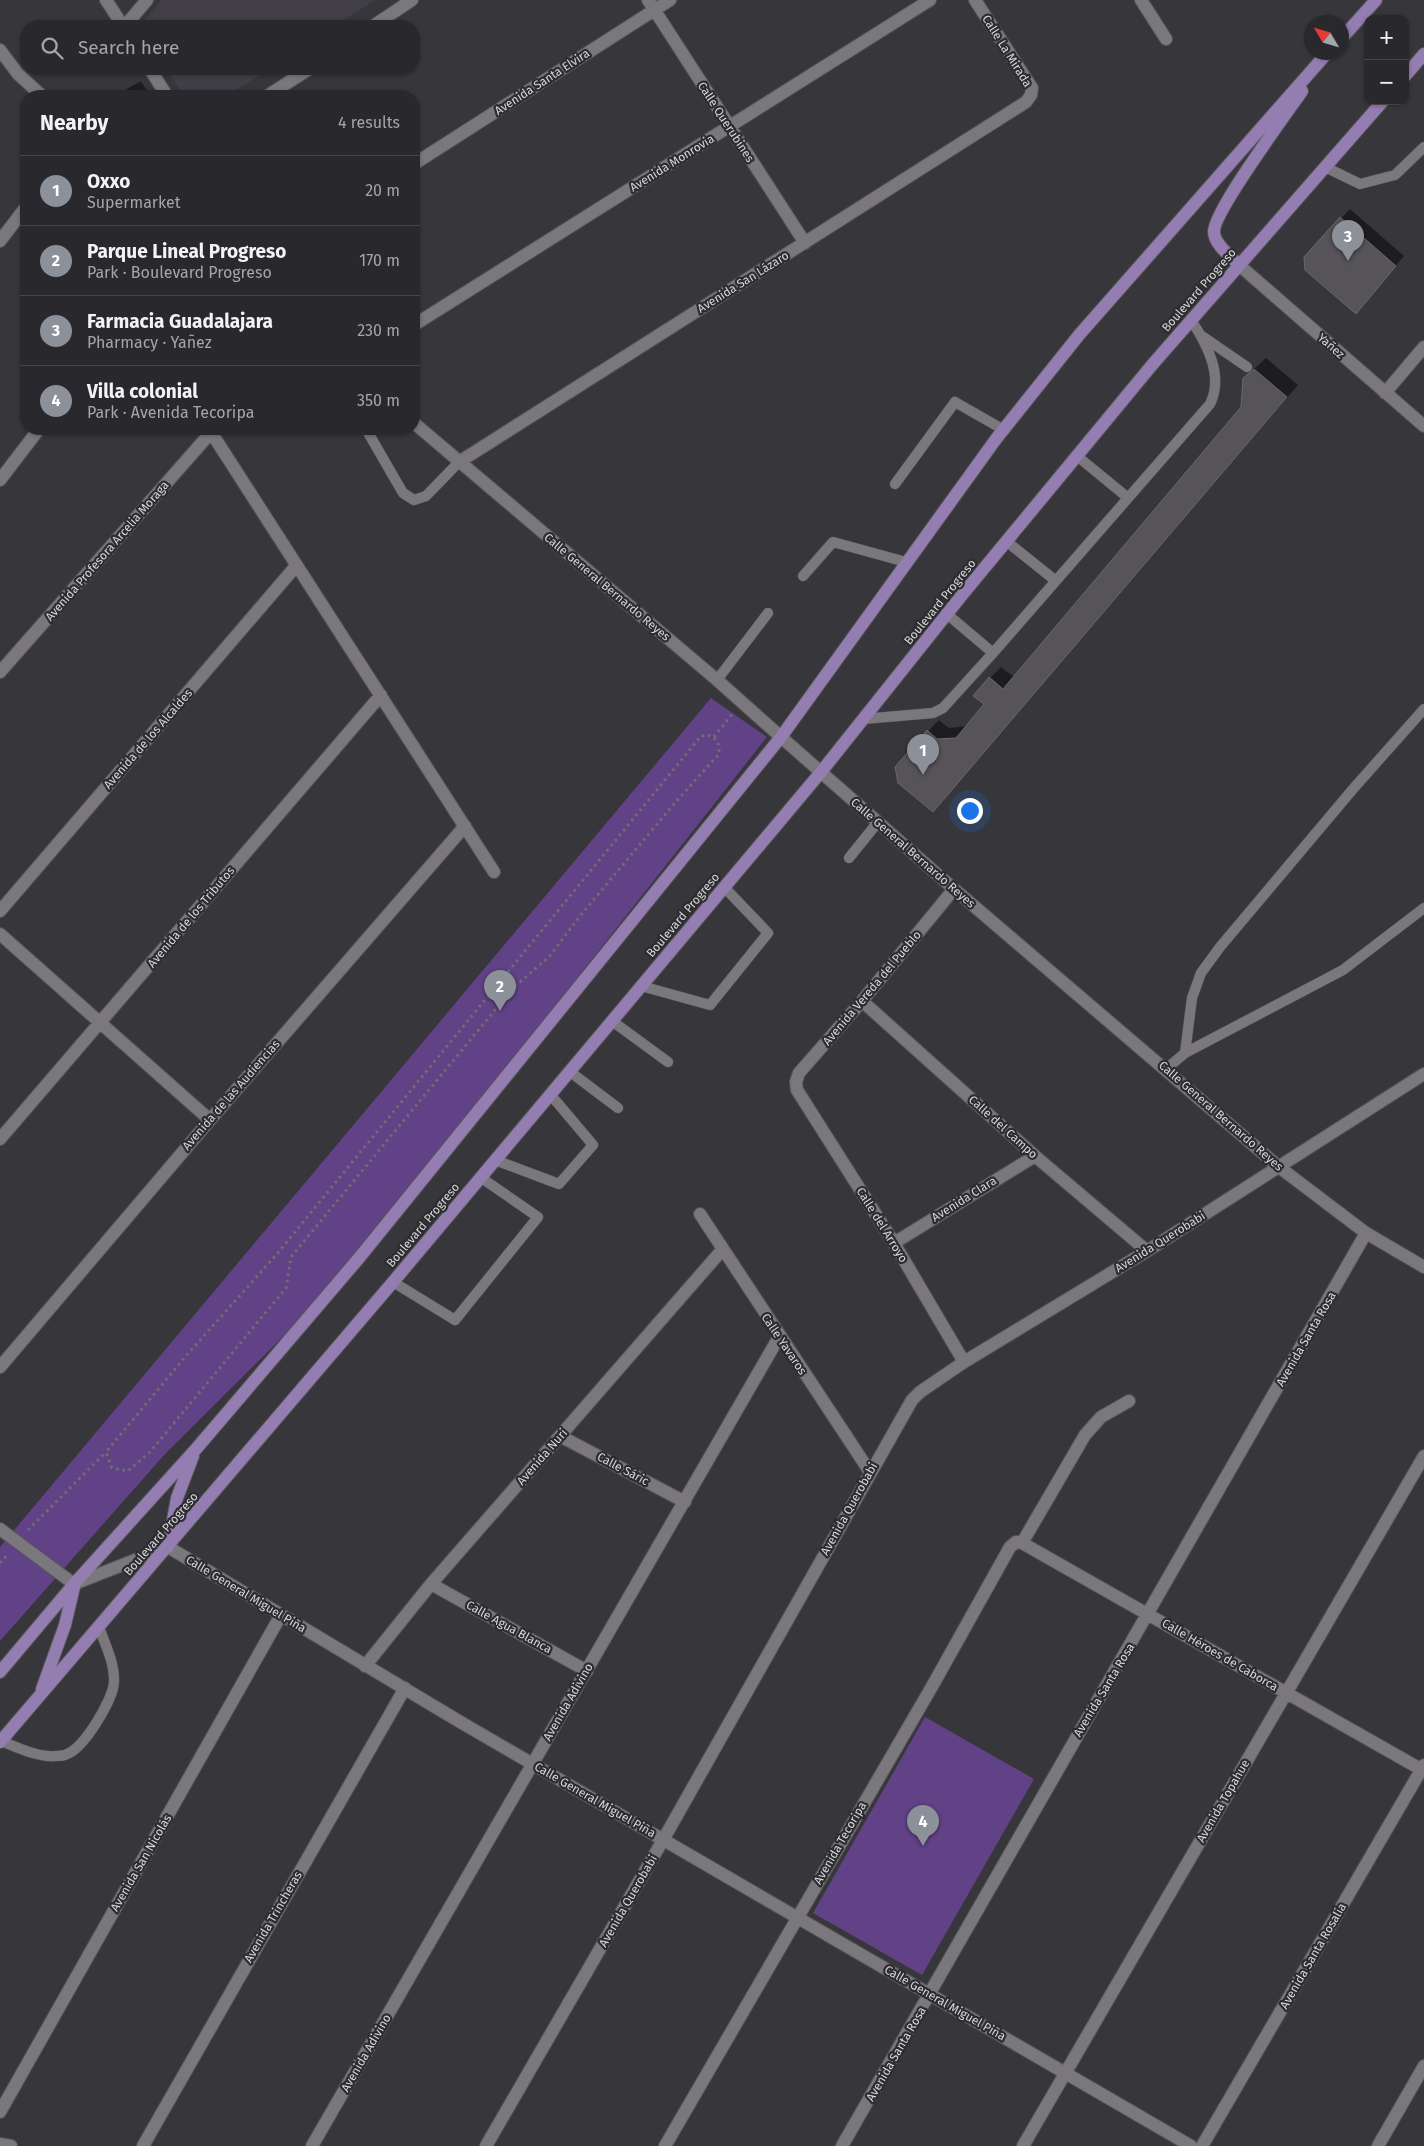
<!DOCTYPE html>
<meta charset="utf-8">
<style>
body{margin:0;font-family:"Fira Sans",sans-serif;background:#353438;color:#f1f3f6}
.controls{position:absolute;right:15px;top:15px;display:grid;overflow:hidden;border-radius:10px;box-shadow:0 1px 4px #0004}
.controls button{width:45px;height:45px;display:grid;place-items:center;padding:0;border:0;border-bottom:1px solid #454448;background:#29282c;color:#f1f3f6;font:25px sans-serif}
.compass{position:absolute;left:1304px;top:15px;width:45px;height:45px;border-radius:50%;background:#29282c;box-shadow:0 1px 4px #0004;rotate:308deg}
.you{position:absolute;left:969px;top:810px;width:18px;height:18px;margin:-12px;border:4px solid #fff;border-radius:50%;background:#1a73e8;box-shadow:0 0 0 8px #1a73e833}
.badge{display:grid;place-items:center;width:32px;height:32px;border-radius:50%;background:#8c9099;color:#fff;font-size:16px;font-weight:700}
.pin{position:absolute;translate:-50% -41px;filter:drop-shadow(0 1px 2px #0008)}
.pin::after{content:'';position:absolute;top:26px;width:18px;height:15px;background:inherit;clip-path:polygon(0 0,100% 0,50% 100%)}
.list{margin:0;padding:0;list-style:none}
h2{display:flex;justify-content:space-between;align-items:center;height:65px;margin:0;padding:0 20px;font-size:21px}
h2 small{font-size:16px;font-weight:400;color:#a5a6a9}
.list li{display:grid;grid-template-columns:32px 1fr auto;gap:15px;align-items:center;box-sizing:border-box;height:70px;padding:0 20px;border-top:1px solid #454448}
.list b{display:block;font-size:19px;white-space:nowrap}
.list p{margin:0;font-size:16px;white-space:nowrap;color:#a5a6a9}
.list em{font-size:16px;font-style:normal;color:#a5a6a9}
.icon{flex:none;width:28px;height:28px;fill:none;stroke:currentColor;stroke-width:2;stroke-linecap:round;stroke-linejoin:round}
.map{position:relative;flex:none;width:1424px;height:2146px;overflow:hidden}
.search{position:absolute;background:#29282c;box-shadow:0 1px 4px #0004;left:20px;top:20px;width:400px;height:55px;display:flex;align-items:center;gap:12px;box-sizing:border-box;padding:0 18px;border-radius:20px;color:#a5a6a9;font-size:19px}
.panel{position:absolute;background:#29282c;box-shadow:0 1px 4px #0004;left:20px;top:90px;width:400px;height:345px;border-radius:20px}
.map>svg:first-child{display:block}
</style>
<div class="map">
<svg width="1424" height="2146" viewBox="0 0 1424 2146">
<rect width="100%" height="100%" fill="#37363a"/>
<!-- built -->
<path fill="#423e48" d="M161 0H375L335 26H140Z
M167 69H269L227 96H184Z"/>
<!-- green -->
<path fill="#624287" d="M711 698 767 737 335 1285 165 1454 0 1641V1547Z
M925 1717 1034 1779 922 1975 813 1913Z"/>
<!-- shadow -->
<path fill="#0007" d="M141 81 150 96H115Z
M1350 209 1404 256 1356 313 1341 218Z
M1266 358 1298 385 933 810 928 731 939 720 949 728 967 726 986 704 990 678 1001 667 1014 677 1242 407 1244 378Z"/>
<!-- building -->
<path fill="#565459" stroke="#6a686d" d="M1340 217 1396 266 1356 314 1305 270 1304 257Z
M1254 369 1287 397 933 812 898 783 895 767 927 730 937 739 956 738 984 704 973 696 989 677 1003 689 1241 407 1243 378Z"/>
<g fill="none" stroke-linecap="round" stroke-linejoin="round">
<defs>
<path id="lane" d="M1325 167 1360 184 1395 175 1424 147
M1202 336 1247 367
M366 429 403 493 414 500 426 496 459 462
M1077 456 1127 497
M895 484 955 402 1004 430
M1006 541 1056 581
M803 576 833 542 906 562
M947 614 993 653
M717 680 768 613
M863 719 933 713 943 708 993 653 1210 404C1224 376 1207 344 1191 320
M849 858 878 822
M641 986 710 1005 768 933 724 887
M612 1021 668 1062
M1185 1053 1192 998 1201 973 1220 947 1353 789 1424 709
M1166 1069 1185 1053 1343 970 1424 908
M569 1071 618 1108
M495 1160 559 1184 593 1145 550 1094
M393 1282 455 1320 538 1217 480 1177
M1 1741C17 1747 38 1758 56 1756 59 1756 64 1756 67 1754 84 1748 113 1700 114 1682 115 1663 105 1645 99 1627"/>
<path id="street" d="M106 0 123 26
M648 0 805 243
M1141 0 1166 39
M125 26 147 0
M373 26 412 0
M0 50 18 74 42 96
M150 69 167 96
M267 96 309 69
M414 164 670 0
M0 241 26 207
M1239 265 1424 426
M414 325 930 0
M1385 393 1424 347
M414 423 717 680 781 737
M209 429 494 872
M459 462 1026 102 1031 95 1032 88 975 0
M0 480 39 429
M0 672 214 429
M954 889 862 1001 799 1073 796 1082 797 1090 894 1243 964 1362
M0 911 296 566
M0 934 210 1120
M862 1001 1035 1156 1147 1251
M0 1139 381 695
M700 1214 870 1472
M894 1243 1035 1156
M0 1367 210 1120 465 826
M560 1436 685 1502
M1022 1543 1085 1435 1101 1417 1129 1401
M431 1584 587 1671
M365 1666 431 1584 722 1250
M0 2112 281 1615
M0 2144 11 2146
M143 2146 405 1688
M312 2146 779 1337
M486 2146 663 1840 912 1400 920 1392 964 1362 1147 1251 1424 1074
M665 2146 934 1683 1010 1547 1016 1542 1022 1543 1424 1771
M842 2146 1366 1233
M1023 2146 1424 1456
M1202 2146 1424 1765
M1378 2146 1424 2066"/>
<path id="secondary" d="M781 737 954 889 1279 1167 1366 1233 1424 1267
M0 1529 74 1584 168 1547 462 1723 1191 2146"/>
<path id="primary" d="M1342 38 1376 0
M1405 76 1424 54
M1239 265C1231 257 1214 244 1214 232 1213 212 1287 113 1302 91
M168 1547 177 1498 193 1456
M0 1672 74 1584 196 1449 359 1258 781 737 996 439 1079 335 1328 52
M42 1689 65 1625 74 1587
M0 1742 393 1282 821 772 962 595 1152 365 1383 101"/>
</defs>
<!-- lane casing -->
<use href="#lane" stroke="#565458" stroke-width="11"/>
<!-- street casing -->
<use href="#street" stroke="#565458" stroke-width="14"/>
<!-- secondary casing -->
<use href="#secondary" stroke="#565458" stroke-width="14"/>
<!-- primary casing -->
<use href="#primary" stroke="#565458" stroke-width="14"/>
<!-- path -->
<path stroke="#6e6d71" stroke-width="3" stroke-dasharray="2.5 4" stroke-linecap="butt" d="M708 735C718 738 719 744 719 754L673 805 580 916 549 957 514 987 291 1257 286 1288 150 1452 128 1471 112 1468 106 1452 185 1357 277 1254 701 736Z
M714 737 732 714
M28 1530 106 1452
M0 1563 8 1554"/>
<!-- lane -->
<use href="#lane" stroke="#7a787d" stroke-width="10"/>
<!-- street -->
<use href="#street" stroke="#7a787d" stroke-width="12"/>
<!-- secondary -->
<use href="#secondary" stroke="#7a787d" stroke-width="12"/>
<!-- primary -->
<use href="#primary" stroke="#947db1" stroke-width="12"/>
</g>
<g text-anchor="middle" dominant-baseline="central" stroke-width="4.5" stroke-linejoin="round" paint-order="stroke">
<!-- street labels -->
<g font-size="12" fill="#d7d6d9" stroke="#2d2c30">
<text transform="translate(1007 51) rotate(58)">Calle La Mirada</text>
<text transform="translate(542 82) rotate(-33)">Avenida Santa Elvira</text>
<text transform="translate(726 122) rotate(57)">Calle Querubines</text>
<text transform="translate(672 163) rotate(-32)">Avenida Monrovia</text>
<text transform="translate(743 282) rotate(-32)">Avenida San Lázaro</text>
<text transform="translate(1199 290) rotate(-49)">Boulevard Progreso</text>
<text transform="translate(1331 346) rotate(41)">Yañez</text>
<text transform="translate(107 551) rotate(-49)">Avenida Profesora Arcelia Moraga</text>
<text transform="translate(607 587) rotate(40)">Calle General Bernardo Reyes</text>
<text transform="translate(940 602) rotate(-51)">Boulevard Progreso</text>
<text transform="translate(148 739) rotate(-49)">Avenida de los Alcaldes</text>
<text transform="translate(913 853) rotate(41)">Calle General Bernardo Reyes</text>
<text transform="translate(683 915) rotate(-50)">Boulevard Progreso</text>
<text transform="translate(191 917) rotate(-50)">Avenida de los Tributos</text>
<text transform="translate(872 988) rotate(-50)">Avenida Vereda del Pueblo</text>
<text transform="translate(231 1095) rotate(-49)">Avenida de las Audiencias</text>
<text transform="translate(1221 1116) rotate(41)">Calle General Bernardo Reyes</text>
<text transform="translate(1003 1127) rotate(42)">Calle del Campo</text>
<text transform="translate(964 1199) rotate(-32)">Avenida Clara</text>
<text transform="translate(423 1225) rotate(-50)">Boulevard Progreso</text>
<text transform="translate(882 1225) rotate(58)">Calle del Arroyo</text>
<text transform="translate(1160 1242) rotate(-32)">Avenida Querobabi</text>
<text transform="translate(1306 1339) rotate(-60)">Avenida Santa Rosa</text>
<text transform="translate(784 1344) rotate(56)">Calle Yavaros</text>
<text transform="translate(542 1457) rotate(-49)">Avenida Nuri</text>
<text transform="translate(623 1469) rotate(28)">Calle Sáric</text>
<text transform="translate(849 1509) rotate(-61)">Avenida Querobabi</text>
<text transform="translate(161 1534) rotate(-49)">Boulevard Progreso</text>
<text transform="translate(246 1594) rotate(31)">Calle General Miguel Piña</text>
<text transform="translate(509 1627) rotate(29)">Calle Agua Blanca</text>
<text transform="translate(1220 1655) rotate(30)">Calle Héroes de Caborca</text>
<text transform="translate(1104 1690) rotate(-59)">Avenida Santa Rosa</text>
<text transform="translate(568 1702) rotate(-60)">Avenida Adivino</text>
<text transform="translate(595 1800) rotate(30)">Calle General Miguel Piña</text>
<text transform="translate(1223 1801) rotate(-60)">Avenida Topahue</text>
<text transform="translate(840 1843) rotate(-60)">Avenida Tecoripa</text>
<text transform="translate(141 1863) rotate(-60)">Avenida San Nicolás</text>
<text transform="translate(628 1901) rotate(-60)">Avenida Querobabi</text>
<text transform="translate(273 1917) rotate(-60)">Avenida Trincheras</text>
<text transform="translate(1313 1956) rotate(-60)">Avenida Santa Rosalía</text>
<text transform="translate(945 2003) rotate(30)">Calle General Miguel Piña</text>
<text transform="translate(366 2053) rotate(-60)">Avenida Adivino</text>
<text transform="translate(896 2054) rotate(-60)">Avenida Santa Rosa</text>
</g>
</g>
</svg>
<div class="controls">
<button>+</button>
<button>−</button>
</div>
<svg class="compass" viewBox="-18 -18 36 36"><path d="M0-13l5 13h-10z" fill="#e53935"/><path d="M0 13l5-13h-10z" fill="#a5a6a9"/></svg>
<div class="you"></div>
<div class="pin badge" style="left:923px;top:775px">1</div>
<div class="pin badge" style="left:500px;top:1011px">2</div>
<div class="pin badge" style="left:1348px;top:261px">3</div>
<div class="pin badge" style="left:923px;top:1846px">4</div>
<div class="search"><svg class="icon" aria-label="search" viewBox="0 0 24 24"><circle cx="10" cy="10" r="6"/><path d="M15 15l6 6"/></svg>Search here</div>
<section class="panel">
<h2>Nearby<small>4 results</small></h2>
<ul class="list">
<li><span class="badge">1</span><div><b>Oxxo</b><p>Supermarket</p></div><em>20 m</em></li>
<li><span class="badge">2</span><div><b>Parque Lineal Progreso</b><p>Park · Boulevard Progreso</p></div><em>170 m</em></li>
<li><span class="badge">3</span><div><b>Farmacia Guadalajara</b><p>Pharmacy · Yañez</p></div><em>230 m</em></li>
<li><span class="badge">4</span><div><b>Villa colonial</b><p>Park · Avenida Tecoripa</p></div><em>350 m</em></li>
</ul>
</section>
</div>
